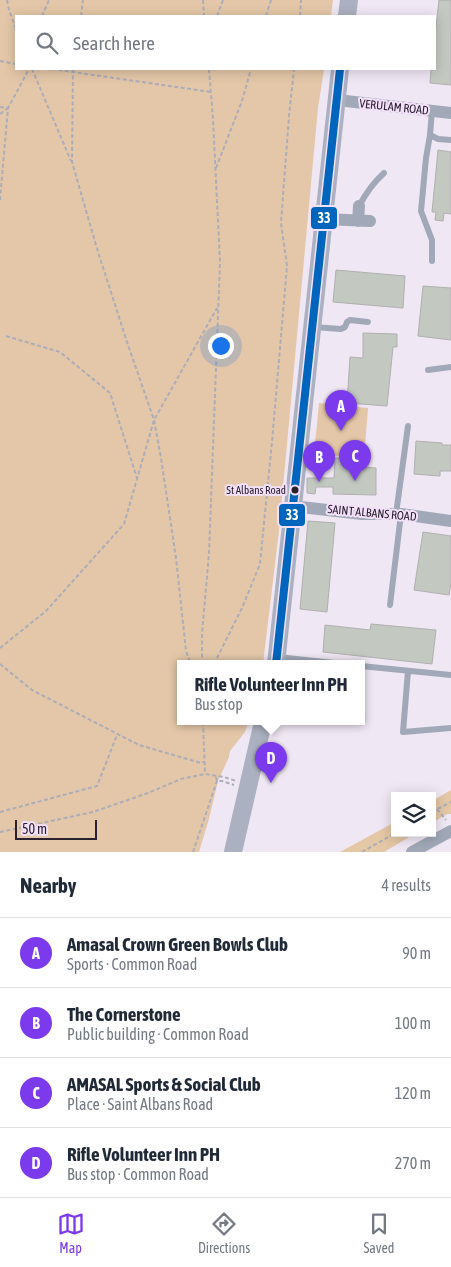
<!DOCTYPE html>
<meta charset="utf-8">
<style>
body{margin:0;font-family:"Asap Condensed",sans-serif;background:#f2f2f3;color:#1f2937}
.controls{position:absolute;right:15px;bottom:15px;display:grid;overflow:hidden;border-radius:0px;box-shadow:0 2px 12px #0003}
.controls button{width:45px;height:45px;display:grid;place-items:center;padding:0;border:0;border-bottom:1px solid #e0e1e3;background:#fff;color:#1f2937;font:25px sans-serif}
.scale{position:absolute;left:15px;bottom:12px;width:82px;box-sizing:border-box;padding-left:5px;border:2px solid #2b202f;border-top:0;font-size:14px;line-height:18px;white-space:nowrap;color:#2b202f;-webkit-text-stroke:4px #f3e1fa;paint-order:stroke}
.you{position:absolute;left:220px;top:345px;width:18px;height:18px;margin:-12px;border:4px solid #fff;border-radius:50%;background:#1a73e8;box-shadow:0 0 0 8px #1a73e833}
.badge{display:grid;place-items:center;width:32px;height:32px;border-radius:50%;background:#7c3aed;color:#fff;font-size:16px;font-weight:700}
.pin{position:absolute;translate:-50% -41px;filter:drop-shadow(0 1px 2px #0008)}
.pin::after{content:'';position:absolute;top:26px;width:18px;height:15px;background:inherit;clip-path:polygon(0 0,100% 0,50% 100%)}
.popup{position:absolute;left:177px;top:660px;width:188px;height:65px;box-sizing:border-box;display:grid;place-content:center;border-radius:0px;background:#fff;filter:drop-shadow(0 1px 4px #0005);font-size:16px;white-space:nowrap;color:#747a83}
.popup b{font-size:19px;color:#1f2937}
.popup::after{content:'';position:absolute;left:50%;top:100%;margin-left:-10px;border:10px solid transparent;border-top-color:#fff}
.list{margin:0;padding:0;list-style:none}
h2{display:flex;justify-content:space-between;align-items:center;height:65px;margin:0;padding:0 20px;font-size:21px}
h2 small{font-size:16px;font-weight:400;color:#747a83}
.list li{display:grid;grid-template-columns:32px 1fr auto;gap:15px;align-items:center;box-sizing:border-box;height:70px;padding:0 20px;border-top:1px solid #e0e1e3}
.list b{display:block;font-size:19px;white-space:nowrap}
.list p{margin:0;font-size:16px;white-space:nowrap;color:#747a83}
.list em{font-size:16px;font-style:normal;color:#747a83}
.icon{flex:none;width:28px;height:28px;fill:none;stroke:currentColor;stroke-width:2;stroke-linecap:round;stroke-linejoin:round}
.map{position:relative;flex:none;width:451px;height:852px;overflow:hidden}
.search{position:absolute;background:#fff;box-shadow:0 2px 12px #0003;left:15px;right:15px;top:15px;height:55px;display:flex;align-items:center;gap:12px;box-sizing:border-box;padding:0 18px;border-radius:0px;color:#747a83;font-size:19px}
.sheet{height:345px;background:#fff}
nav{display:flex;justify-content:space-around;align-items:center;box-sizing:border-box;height:70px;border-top:1px solid #e0e1e3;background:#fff;font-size:14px;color:#747a83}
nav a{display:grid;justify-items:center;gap:2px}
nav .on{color:#7c3aed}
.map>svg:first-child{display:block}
</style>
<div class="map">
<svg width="451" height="852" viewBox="0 0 451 852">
<rect width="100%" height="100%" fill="#f0e7f4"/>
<!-- green -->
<path fill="#e4c7a8" d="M0 0H333L331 16H16V69H324L318 108 279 531 263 664H181V722H248L245 732 230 751 229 757 218 781 209 819 199 852H0Z
M319 403 368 408 364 458 314 454Z"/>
<!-- forest -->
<path fill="#e4c7a5" d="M451 790V814H447L432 823V801Z
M395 822V833H416L384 852H340Z"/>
<!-- building -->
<path fill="#c3c8c1" stroke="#afb0af" d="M439 0H451V85L430 83 431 69H435V36Z
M438 150 451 152V214L444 213 443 221 435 220 436 212H432Z
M336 270 405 276 403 308 333 302Z
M423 286 451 288V340L418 336Z
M363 333 397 334V347H393L387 406 347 403 350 357 363 358Z
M416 441 442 443V445H451V471H440V476L414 474Z
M335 458 352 459V466L376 468V495L333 494V487H316L315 494 307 493V478H334Z
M308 521 335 523 327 612 300 609Z
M423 532 451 536V583L449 595 414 590Z
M371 624 436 630 432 664 323 652 325 625 370 630Z"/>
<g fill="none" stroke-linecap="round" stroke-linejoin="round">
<!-- path -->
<path stroke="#abadb9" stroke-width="2" stroke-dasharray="4 2.5" stroke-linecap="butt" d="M7 0 9 10 16 29
M203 0 204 16
M42 16 49 0
M81 16 83 0
M217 16 223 0
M266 16 271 0
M300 16 301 0
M0 61 16 64
M32 69 71 161
M52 69 211 92
M73 69 72 162 98 252 128 345 154 420 161 458 176 558 186 651 191 664
M0 107 8 108
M0 114 8 108
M216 168 242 101 251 69
M0 200 8 108 29 69
M6 336 60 352 110 393 137 478
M0 648 46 611 124 524 154 420 217 308
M0 664 32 690 139 745 201 763 204 762
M202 664V634L209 553 220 262 213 119 209 69
M214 664 242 608 260 564 272 442 287 266 281 223 289 116 294 69
M203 722 205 774
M216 777 217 781H222L234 785
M437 809 446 820
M0 812 97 786 117 735
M432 812 451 802
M0 832 93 812 148 793 181 779 205 774 224 777 236 781
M193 852 217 781
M362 852 395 833"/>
<!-- lane -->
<path stroke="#a1a9b8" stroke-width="6" d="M432 111 430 135 438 139 451 140
M430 135 426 158 421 211 432 240V261
M359 206C366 193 373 183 384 173
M313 327 341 329 345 327 347 322 350 320 368 322
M428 370 451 367
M396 514 408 426
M390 605 401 514
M278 657 343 664
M361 666 451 675
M408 671 403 732 451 728"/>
<!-- street -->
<path stroke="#a1a9b8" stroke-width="12" d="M337 100 451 113
M324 219 370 221
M358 221 359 206
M292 506 362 514H401L451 521
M412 852 451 831"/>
<!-- secondary -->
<path stroke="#acb1c1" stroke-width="18" d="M347 16 349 0
M276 664 340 69
M233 852 263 722"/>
<defs>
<path id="bus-1" d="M276 664 340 69"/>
</defs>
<!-- bus-1 casing -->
<use href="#bus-1" stroke="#f3e1fa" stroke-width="11"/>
<!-- bus-1 -->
<use href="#bus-1" stroke="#0065bd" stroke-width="8"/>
</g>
<!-- markers -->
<circle fill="#2b202f" stroke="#f3e1fa" stroke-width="2" cx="295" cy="490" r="4.5"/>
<g text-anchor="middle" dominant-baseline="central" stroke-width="4" stroke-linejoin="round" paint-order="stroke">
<!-- bus labels -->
<g font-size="11" fill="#2b202f" stroke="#f3e1fa" text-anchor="end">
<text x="286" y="490">St Albans Road</text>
</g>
<!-- street labels -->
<g font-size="12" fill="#2b202f" stroke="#f3e1fa">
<text transform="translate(394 107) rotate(6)">VERULAM ROAD</text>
<text transform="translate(372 513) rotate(5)">SAINT ALBANS ROAD</text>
</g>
</g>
<g stroke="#f3e1fa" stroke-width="2">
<rect x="310" y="206" width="28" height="24" rx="5" fill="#0065bd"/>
<rect x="278" y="503" width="28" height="24" rx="5" fill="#0065bd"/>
</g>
<g font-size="14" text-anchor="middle" font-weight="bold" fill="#fff">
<text x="324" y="223">33</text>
<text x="292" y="520">33</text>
</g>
</svg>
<div class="controls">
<button><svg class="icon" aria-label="layers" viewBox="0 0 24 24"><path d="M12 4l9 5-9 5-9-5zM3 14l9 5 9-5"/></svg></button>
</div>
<div class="scale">50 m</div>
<div class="you"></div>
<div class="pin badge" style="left:341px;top:431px">A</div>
<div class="pin badge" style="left:319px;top:482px">B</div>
<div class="pin badge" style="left:355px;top:481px">C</div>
<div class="pin badge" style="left:271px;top:783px">D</div>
<div class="popup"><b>Rifle Volunteer Inn PH</b>Bus stop</div>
<div class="search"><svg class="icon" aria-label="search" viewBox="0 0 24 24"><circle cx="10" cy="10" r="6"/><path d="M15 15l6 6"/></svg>Search here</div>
</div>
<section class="sheet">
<h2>Nearby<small>4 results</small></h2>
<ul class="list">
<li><span class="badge">A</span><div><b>Amasal Crown Green Bowls Club</b><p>Sports · Common Road</p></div><em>90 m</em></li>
<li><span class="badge">B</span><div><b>The Cornerstone</b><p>Public building · Common Road</p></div><em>100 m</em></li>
<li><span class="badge">C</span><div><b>AMASAL Sports &amp; Social Club</b><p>Place · Saint Albans Road</p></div><em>120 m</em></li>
<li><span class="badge">D</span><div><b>Rifle Volunteer Inn PH</b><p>Bus stop · Common Road</p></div><em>270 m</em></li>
</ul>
</section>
<nav>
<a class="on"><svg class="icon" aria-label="map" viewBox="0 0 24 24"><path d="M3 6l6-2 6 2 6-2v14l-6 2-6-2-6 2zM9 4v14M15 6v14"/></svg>Map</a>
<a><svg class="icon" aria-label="directions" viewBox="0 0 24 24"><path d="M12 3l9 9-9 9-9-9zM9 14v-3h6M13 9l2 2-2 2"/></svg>Directions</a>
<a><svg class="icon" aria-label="saved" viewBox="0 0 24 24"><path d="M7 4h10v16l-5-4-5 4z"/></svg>Saved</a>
</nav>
